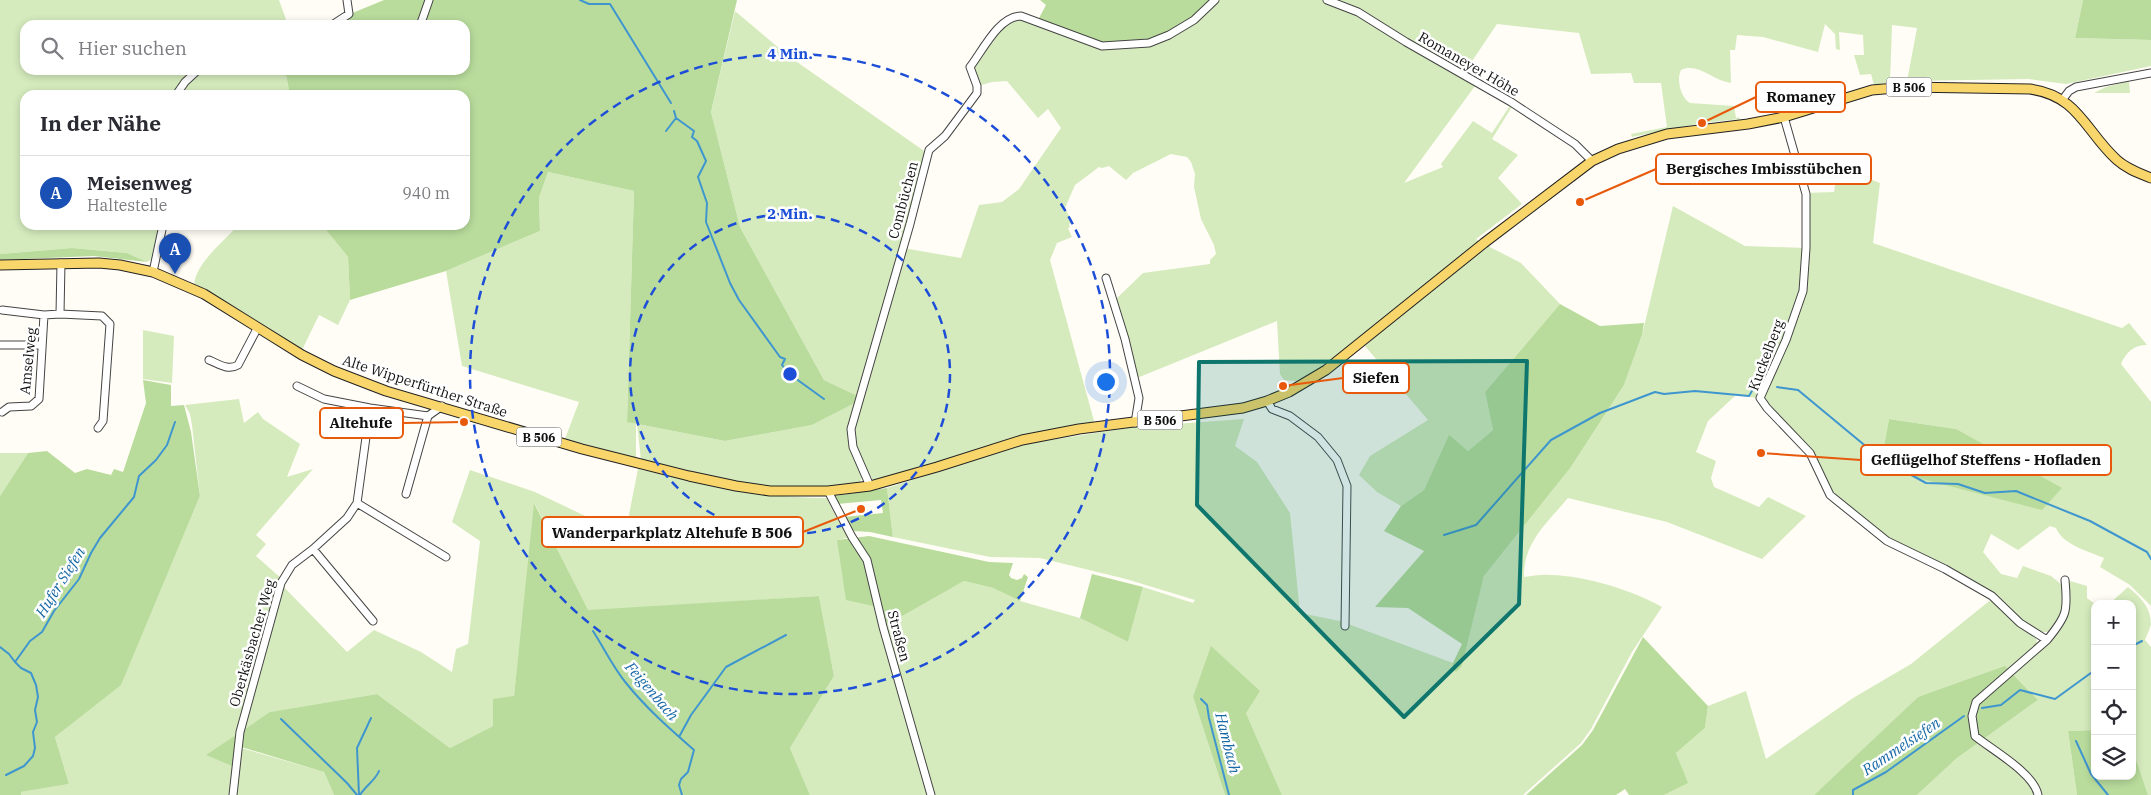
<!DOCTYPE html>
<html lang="de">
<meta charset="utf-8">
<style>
body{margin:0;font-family:"IBM Plex Serif",serif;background:#f2f2f3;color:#2b2b33}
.controls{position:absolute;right:15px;bottom:15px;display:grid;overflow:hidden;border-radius:10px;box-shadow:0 2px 8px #0003}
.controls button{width:45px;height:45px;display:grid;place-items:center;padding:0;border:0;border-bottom:1px solid #e1e1e2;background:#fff;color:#2b2b33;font:25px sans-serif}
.you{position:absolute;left:1105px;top:381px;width:18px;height:18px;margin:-12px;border:4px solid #fff;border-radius:50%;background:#1a73e8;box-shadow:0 0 0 8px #1a73e833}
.badge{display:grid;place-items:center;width:32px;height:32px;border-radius:50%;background:#111827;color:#fff;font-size:16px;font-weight:700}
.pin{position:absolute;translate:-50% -41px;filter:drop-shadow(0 1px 2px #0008)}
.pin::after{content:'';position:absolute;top:26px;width:18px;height:15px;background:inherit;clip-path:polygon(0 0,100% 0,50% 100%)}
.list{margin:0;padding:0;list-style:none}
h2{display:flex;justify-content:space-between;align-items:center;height:65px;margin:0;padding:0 20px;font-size:21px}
h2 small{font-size:16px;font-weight:400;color:#7c7c81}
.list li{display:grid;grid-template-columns:32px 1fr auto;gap:15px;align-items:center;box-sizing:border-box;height:75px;padding:0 20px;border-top:1px solid #e1e1e2}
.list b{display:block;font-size:19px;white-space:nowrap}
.list p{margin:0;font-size:16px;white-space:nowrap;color:#7c7c81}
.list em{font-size:16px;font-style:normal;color:#7c7c81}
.icon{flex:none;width:28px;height:28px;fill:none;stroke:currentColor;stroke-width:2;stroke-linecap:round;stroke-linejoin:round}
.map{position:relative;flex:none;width:2151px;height:795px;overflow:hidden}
.search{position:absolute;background:#fff;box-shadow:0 2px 8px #0003;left:20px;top:20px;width:450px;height:55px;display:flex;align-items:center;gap:12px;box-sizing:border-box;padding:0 18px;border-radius:15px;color:#7c7c81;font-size:19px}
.panel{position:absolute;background:#fff;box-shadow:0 2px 8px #0003;left:20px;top:90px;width:450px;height:140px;border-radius:15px}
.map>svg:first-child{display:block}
</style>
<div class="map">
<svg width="2151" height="795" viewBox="0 0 2151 795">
<rect width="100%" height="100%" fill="#fffdf5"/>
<!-- green -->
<path fill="#d5ebbd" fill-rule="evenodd" d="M0 0H279L288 25H25V70H194L181 81 172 95H25V225H160L152 259 147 262 127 253 72 248 0 254Z
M1216 0H1325L1365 18 1475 86 1404 183 1443 167 1441 164 1473 121 1492 133 1511 104 1513 105 1492 139 1518 155 1498 178 1522 204 1476 239 1481 243 1325 366 1296 381 1284 380 1280 374 1277 321 1137 378 1115 300 1143 273 1210 264V260L1216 254 1214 245 1201 219 1194 187 1195 174 1191 162 1187 157 1171 154 1133 173 1126 180 1109 166 1102 168 1099 167 1075 185 1065 208 1073 223 1069 224 1070 227 1068 228 1072 237 1057 243 1050 260 1094 421 1081 426 873 480 854 445 853 428 903 248 961 258 979 205 1002 202 1019 189 1061 128 1048 109 1038 118 1007 81 992 82 978 86 971 68 1004 23 1012 17 1038 23Z
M1331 0H2083L2075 38 2151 40V66L2066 84 2029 79 1907 81 1917 28 1892 25 1890 82 1874 85 1871 74 1860 75 1854 55H1864L1863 35 1839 32 1840 50 1836 49 1835 34 1825 24 1818 52 1763 37 1737 35 1735 50H1730L1731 83C1713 81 1698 62 1681 70 1676 80 1681 98 1690 103L1734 106 1736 118 1739 117 1740 119 1702 123 1632 137 1631 134 1667 127 1661 83H1634L1631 73 1591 74 1579 33 1497 24 1464 73Z
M735 11 787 55 927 153 858 396 824 380 740 227 711 112Z
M203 70H285L290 95H179L186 85Z
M2129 81 2130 93H2094L2106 87Z
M1838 167 1880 183 1873 243 2122 328 2129 323 2147 345C2135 344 2125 353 2121 364L2151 402V606L2130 585 2100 567 2104 558C2088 551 2063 545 2056 528L2050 526 2018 550 1991 534 1983 552 2001 574 2017 578 2023 566 2051 576 2062 585 2065 609 2053 629 2047 632H2040L2032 629 2006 607 1887 541 1829 493 1811 451 1767 407 1762 396 1803 291 1806 193 1834 192ZM1889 419 1956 429 1959 487 1880 468Z
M548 172 634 191 627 421 636 424V459L565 439 579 402 462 366 446 271 540 231 539 198Z
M1673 206 1745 246 1805 248 1800 290 1784 339 1758 398 1736 395 1708 421 1696 452 1716 461 1711 478 1714 487 1759 507 1768 497 1806 516 1762 559 1667 522 1568 498C1547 523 1523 543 1524 577 1533 576 1542 574 1551 575 1586 576 1632 590 1662 607L1632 652 1591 729 1581 743 1523 795H1282L1246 713 1193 697 1225 795H810L790 748 834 676 819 596 588 611 535 504 514 696 493 726 450 748 377 694 271 712 240 732 281 584 347 652 374 630 421 652 452 672 456 649 468 644 480 541 452 522 470 470 535 492 625 535 638 469C701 483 762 498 827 498L837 519 851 537 837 540 878 607 886 624 964 581 993 588 1020 601 1080 618 1128 642 1143 587 1193 603 1195 600 1126 579 1040 558 990 557 893 537 887 488 1025 444 1134 427 1244 419 1235 446 1257 462 1290 513 1300 613 1340 621 1453 663V669L1462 666 1484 576 1571 467 1624 385 1642 335Z
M238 225H322L348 257 350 300 338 325 319 315 302 350 220 299 194 285C196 262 224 242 238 225Z
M1484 244 1521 263 1560 304 1485 392 1493 430 1468 451 1449 436 1424 490 1401 506 1377 492 1359 475 1370 456 1428 420 1365 346Z
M143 330 174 336 172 383 143 379Z
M239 399 244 423 258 412 263 419 300 444 287 477 313 469 256 535 266 544 256 556 282 579 239 733 207 755 234 767 231 795H21V792L69 784 55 737 121 684 200 496 192 425 190 414 185 405Z
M855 403 851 444 862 477 860 483C830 486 801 489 772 487 728 483 684 470 641 460L637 424 725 441 812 425Z
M0 453H28L0 496Z
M2070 581 2087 586V598L2095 604V730L2068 731 2077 795H2039L2038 789 1982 740 2038 700 2011 672 2065 618 2067 585Z
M2128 587C2140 597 2151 607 2151 624 2150 629 2147 634 2145 640L2151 647V795H2148L2136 759 2132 755V604H2109Z
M1993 598 2036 637 2037 645 2009 670 1918 697 1814 795H1664L1687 783 1676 753 1705 728 1708 706 1746 691 1766 759 1853 698 1911 664Z
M1980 741 2024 774 2037 795H1917L1957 758Z
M238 747 324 772 334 795H233Z"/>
<!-- forest -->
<path fill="#b9dc9c" d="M384 0H737L711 112 740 227 824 380 858 396 855 403 812 425 725 441 627 422 634 191 548 172 539 198 540 231 446 271 350 300 348 257 322 225H465V95H290L285 70H465V25H334L350 14Z
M1040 0H1213L1193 19 1148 42 1101 45 1038 20 1046 5Z
M2083 0H2151V40L2075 38Z
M72 248 127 253 147 262 94 256 0 260V254Z
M1560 304 1600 326 1644 323 1642 335 1624 385 1571 467 1484 576 1462 666 1456 672 1453 669V663L1462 644 1408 608 1375 607 1424 551 1384 531 1401 506 1424 490 1449 435 1468 451 1493 430 1485 392Z
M143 380 171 385V406L184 405 191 432 200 496 121 685 55 737 69 784 21 792V795H0V496L28 453 47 451 75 473 87 469 111 475 114 469 123 472 146 403Z
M1889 419 1956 429 2062 488 2042 510 1880 468Z
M887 488 893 537 870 532 854 531 844 517 883 513 881 500 837 504 835 496Z
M534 503 588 610 819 596 834 676 790 748 810 795H334L324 772 238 746 234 767 206 755 270 712 377 694 450 748 493 726V699L514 696Z
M869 536 989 562 1013 563 1009 575 1011 578 1017 580 1022 578 1024 574 1028 577 1020 601 993 588 964 581 886 625 878 607 846 600 837 540Z
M1092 574 1143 587 1128 642 1080 618Z
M1643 637 1708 706 1705 728 1676 753 1688 783 1664 795H1629L1625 789 1616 795H1526L1582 745 1593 730Z
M1211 646 1260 691 1246 713 1282 795H1225L1193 697Z
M2005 666 2038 700 1957 758 1917 795H1814L1918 697Z
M2095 730V776H2132V755L2136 759 2148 795H2077L2068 731Z"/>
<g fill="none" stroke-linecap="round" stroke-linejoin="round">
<!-- stream -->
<path stroke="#3f96cf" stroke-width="2" d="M580 0 589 4H610L671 103
M674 111 676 118 694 131 692 137 697 141 706 161 698 177 707 203 706 222 730 283 739 300 780 357 785 359 782 365 788 373 824 399
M666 131 676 118
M1777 387 1798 390 1880 458 1926 483 1958 484 1985 493 2016 491 2090 521 2147 552 2151 559
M1444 535 1476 525 1551 440 1600 413 1655 392 1664 394 1695 391 1749 396 1756 384
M593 631C604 648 613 667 626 683 646 708 670 729 694 750L688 772 681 779 679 785 682 795
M2132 646 2142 641
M0 647 9 654 15 662
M1201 699 1207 705 1209 718 1229 795
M1982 708 2001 705 2020 690 2055 699 2095 670
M281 719 347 783 357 795
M679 737 691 715 726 667 786 635
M2076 741 2091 774 2108 795
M6 775 24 766 33 756 35 748 33 732 37 722 35 710 38 697 36 685 31 673 21 668 15 662 30 641 42 632 54 611 79 579 91 553 100 538 134 497 139 476 156 460 167 445 175 422
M359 795 357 748 371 718
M360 795C365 786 375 781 379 771
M1853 795V790L1886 772 1964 716"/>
<defs>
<path id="minor" d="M1327 0 1358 12 1406 42 1511 102 1575 144 1592 161
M332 25 349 14 347 0
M418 25 421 23 429 0
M176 95 185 82 198 70
M2063 99 2069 91 2076 87 2151 73
M1784 117 1806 194V248L1803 291 1786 340 1760 398 1767 408 1810 453 1830 495 1887 541 1945 569 1992 596 2020 623 2047 640C2067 616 2068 611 2065 580
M61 263 60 314 102 316 110 324 103 421 98 428
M153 272 163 225
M1106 278 1125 339 1139 398 1135 423
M2 310 44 315 60 314
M0 345H42
M209 360C219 364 228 371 238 365L258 327
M297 386 324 399 370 408 428 416 442 406
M1267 401 1272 409 1290 416 1318 437 1337 460 1347 486 1345 626
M2 412 9 407 31 406 39 399 44 315
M870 486 853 447 851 429 910 224 929 150 945 136 977 93V86L970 67C983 50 999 16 1021 16L1102 46 1149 43 1169 35 1194 20 1215 0
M828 491 852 537 867 560 883 627 931 795
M406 494 428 416
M357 503 446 557
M313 549 373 621
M233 795 240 732 281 583 292 565 313 549 347 518 357 503 370 408
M2038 795C2034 773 1992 750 1975 736L1972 716 1976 702 2047 640"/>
<path id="major" d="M0 265 99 263 120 265 153 272 204 294 302 355 334 371 386 391 582 449 689 476 736 486 770 491H828L870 486 937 467 1022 440 1079 429 1243 408 1267 401 1289 392 1326 370 1484 243 1592 161 1618 149 1667 134 1748 124 1784 117 1872 90 1907 87 2030 89C2079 96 2085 131 2117 160 2127 169 2139 173 2151 178"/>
</defs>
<!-- minor casing -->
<use href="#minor" stroke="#444" stroke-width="9"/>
<!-- major casing -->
<use href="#major" stroke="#222" stroke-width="11"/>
<!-- minor -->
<use href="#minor" stroke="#fff" stroke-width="7"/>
<!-- major -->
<use href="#major" stroke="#f9d66b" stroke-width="9"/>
</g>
<!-- marked area -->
<path fill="#0f766e" fill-opacity="0.2" stroke="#0f766e" stroke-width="4" stroke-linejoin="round" d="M1527 361 1519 604 1404 717 1197 505 1199 362Z"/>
<!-- distance rings -->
<g fill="none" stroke="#1d4ed8" stroke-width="2.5" stroke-dasharray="9 6">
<circle cx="790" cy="374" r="160"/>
<circle cx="790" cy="374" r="320"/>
</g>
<g text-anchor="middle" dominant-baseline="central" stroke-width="5" stroke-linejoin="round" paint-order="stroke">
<!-- shield labels -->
<g fill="#fff" stroke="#585858" stroke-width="1">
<rect x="1886.5" y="77.5" width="45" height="19" rx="4"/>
<rect x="1137.5" y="410.5" width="45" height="19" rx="4"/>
<rect x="516.5" y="427.5" width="45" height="19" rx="4"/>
</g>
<g font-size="12" font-weight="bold" fill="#111">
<text x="1909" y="87">B 506</text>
<text x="1160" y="420">B 506</text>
<text x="539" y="437">B 506</text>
</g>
<!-- street labels -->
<g font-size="14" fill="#111" stroke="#fff">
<text transform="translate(1469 64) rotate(30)">Romaneyer Höhe</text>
<text transform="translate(903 200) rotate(-75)">Combüchen</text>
<text transform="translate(1766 355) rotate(-69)">Kuckelberg</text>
<text transform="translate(28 361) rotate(-84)">Amselweg</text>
<text transform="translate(425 386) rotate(18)">Alte Wipperfürther Straße</text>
<text transform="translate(899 636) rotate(75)">Straßen</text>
<text transform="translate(252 643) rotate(-74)">Oberkäsbacher Weg</text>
</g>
<!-- water labels -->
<g font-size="15" font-style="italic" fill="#1768a6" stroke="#fff">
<text transform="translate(60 582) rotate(-58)">Hufer Siefen</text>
<text transform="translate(652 691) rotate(49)">Feigenbach</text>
<text transform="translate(1228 743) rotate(76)">Hambach</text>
<text transform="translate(1901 746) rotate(-34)">Rammelsiefen</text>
</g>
</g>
<circle cx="790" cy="374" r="8" fill="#1d4ed8" stroke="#fff" stroke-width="2.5"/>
<g font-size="15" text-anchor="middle" font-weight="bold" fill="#1d4ed8" stroke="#fff" stroke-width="5" stroke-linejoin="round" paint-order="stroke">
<text x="790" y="59">4 Min.</text>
<text x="790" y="219">2 Min.</text>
</g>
<!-- callouts -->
<path fill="none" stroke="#e8590c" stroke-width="2" d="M1702 123L1756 97M1580 202L1656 169M1283 386L1343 378M464 422L403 423M1761 453L1861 460M861 509L803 532"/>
<g fill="#e8590c" stroke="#fff" stroke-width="2">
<circle cx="1702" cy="123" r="5"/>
<circle cx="1580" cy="202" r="5"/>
<circle cx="1283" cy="386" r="5"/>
<circle cx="464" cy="422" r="5"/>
<circle cx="1761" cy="453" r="5"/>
<circle cx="861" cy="509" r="5"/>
</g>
<g fill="#fff" stroke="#e8590c" stroke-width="2">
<rect x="1756" y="82" width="89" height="30" rx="5"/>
<rect x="1656" y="154" width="215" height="30" rx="5"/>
<rect x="1343" y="363" width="66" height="30" rx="5"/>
<rect x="320" y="408" width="83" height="30" rx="5"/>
<rect x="1861" y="445" width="250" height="30" rx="5"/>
<rect x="542" y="517" width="261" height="30" rx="5"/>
</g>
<g font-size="15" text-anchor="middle" font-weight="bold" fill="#111">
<text x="1801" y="102">Romaney</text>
<text x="1764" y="174">Bergisches Imbisstübchen</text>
<text x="1376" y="383">Siefen</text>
<text x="361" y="428">Altehufe</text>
<text x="1986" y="465">Geflügelhof Steffens - Hofladen</text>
<text x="672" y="538">Wanderparkplatz Altehufe B 506</text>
</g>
</svg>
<div class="controls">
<button>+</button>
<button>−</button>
<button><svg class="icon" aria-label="locate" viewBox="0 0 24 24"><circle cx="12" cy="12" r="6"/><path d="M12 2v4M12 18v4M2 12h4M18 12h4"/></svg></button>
<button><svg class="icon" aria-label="layers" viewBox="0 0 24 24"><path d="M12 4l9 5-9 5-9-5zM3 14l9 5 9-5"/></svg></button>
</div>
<div class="you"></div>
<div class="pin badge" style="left:175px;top:274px;background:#1a4fb4">A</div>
<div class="search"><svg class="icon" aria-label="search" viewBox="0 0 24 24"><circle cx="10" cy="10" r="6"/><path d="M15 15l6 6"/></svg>Hier suchen</div>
<section class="panel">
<h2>In der Nähe<small></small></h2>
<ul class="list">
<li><span class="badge" style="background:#1a4fb4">A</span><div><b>Meisenweg</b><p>Haltestelle</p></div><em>940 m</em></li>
</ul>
</section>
</div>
